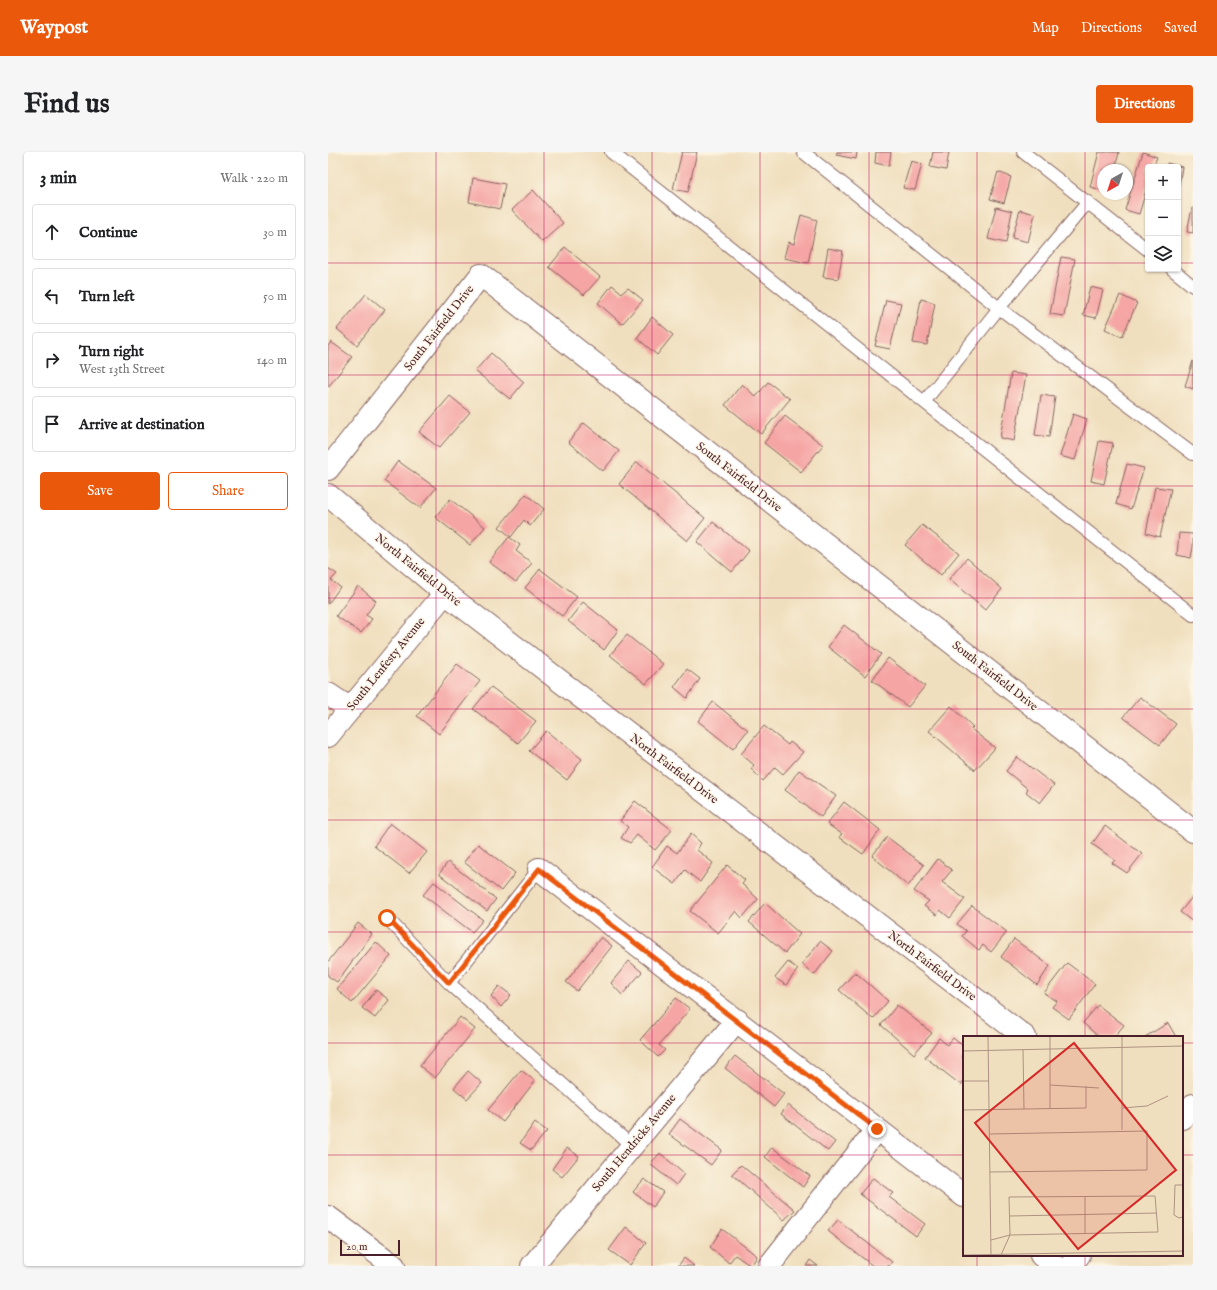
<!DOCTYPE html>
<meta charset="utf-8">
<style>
body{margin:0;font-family:"IM FELL English",serif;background:#f6f6f6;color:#202124}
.controls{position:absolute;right:12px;top:12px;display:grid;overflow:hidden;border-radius:4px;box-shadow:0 1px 3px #0004}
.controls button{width:36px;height:36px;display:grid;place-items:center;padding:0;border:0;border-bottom:1px solid #e0e0e0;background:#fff;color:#202124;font:20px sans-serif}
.compass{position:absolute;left:769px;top:12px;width:36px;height:36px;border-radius:50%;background:#fff;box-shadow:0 1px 3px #0004;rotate:219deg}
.scale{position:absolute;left:12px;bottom:10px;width:60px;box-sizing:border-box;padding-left:4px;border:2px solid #4a1f2b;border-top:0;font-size:11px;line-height:14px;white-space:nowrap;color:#4a1f2b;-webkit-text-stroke:3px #fcf5e5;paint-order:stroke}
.stop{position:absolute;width:12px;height:12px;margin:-9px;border:3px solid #ea580c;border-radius:50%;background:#fff}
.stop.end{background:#ea580c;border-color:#fff;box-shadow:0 1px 4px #0008}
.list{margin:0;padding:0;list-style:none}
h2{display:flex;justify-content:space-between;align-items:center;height:52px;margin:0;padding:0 16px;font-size:17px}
h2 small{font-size:13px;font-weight:400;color:#757577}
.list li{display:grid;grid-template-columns:26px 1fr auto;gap:12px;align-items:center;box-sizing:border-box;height:56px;margin:0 8px 8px;padding:0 8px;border:1px solid #e0e0e0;border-radius:4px}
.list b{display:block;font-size:15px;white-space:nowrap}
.list p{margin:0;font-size:13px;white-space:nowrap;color:#757577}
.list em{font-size:13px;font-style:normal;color:#757577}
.actions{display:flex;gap:8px;padding:12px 16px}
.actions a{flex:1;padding:9px 0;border:1px solid #ea580c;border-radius:4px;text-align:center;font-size:14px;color:#ea580c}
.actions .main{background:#ea580c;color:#fff}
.icon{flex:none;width:22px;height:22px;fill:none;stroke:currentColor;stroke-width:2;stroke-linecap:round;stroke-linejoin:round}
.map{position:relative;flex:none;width:865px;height:1114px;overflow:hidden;border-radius:4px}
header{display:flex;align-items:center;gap:24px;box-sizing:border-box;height:56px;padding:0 20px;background:#ea580c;color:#fff}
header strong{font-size:19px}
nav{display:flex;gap:22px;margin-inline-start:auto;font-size:14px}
.intro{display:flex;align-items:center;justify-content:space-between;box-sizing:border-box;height:96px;padding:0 24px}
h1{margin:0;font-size:28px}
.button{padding:10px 18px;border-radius:4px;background:#ea580c;color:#fff;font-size:14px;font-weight:700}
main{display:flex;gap:24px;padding:0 24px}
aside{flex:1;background:#fff;border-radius:4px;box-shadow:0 1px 3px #0004}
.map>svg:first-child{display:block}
</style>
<header>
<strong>Waypost</strong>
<nav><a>Map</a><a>Directions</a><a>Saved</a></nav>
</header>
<div class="intro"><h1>Find us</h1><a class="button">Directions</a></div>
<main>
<aside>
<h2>3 min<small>Walk · 220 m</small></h2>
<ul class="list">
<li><svg class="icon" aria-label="ahead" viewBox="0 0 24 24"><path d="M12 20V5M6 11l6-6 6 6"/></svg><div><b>Continue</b></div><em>30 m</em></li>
<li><svg class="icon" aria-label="left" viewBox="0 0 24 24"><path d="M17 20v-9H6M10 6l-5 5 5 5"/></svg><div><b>Turn left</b></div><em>50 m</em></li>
<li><svg class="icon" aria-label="right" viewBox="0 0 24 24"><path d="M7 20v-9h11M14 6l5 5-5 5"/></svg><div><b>Turn right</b><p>West 13th Street</p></div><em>140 m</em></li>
<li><svg class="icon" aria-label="arrive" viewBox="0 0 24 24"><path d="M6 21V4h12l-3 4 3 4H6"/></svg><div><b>Arrive at destination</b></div></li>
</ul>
<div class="actions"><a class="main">Save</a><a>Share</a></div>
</aside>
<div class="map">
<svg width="865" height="1114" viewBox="0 0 865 1114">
<rect width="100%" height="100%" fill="#fcf5e5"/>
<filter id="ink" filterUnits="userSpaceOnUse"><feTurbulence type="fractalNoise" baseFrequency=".025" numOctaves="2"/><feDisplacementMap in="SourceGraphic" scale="8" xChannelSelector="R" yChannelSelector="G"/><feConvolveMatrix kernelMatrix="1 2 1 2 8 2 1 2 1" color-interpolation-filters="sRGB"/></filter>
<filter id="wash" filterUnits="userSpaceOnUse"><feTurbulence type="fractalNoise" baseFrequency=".012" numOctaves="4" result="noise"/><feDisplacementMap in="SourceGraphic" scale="16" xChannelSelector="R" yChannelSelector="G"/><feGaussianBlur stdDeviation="0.9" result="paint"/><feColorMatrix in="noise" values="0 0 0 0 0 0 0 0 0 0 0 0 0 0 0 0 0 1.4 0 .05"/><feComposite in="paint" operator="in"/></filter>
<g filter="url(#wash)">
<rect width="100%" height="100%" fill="#f0dfbe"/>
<g id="blocks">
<!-- building -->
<path fill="#f5a5a4" d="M354 0H369L360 40 345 37Z
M509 0H529L528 7 508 3Z
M548 0H563L561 14 547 11Z
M605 0H621L618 18 602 15Z
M771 0H791L787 18H775V38L762 35Z
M815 0 829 5 825 15H820V32L811 62 797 58Z
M583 9 594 12 587 38 575 36Z
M839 11 854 15 851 33 850 15H839Z
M670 20 683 25 676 51 662 47Z
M145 26 177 32 172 57 141 50Z
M205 38 235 71 214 90 184 58Z
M668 55 684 59 678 91 660 87Z
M864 56H865V81L859 80Z
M692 58 707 62 700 90 684 86Z
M473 63 489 68 480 111 456 106 460 90 466 92Z
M237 95 272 125 256 143 221 115Z
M500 96 515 99 510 127 495 125Z
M733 105 747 107 736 164 722 162Z
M284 133 294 141 300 136 315 148 294 172 270 151Z
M762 135 775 138 768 166 755 163Z
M38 142 57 158 29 193 9 177Z
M792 143 809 151 794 185 777 177Z
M593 147 607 151 599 193 585 191Z
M558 148 573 151 562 197 547 194Z
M324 165 345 183 329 203 309 186Z
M3 190 24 205 0 235V194Z
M163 201 196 230 182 247 147 219Z
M865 209V237L857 234Z
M683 221 698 223 686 289 672 286Z
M440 230 462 247 433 282 397 253 414 232 428 245Z
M713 243 727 245 721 285 707 283Z
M122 244 142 260 111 296 91 280Z
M745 262 759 267 747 308 732 304Z
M457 264 495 293 473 320 436 291Z
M256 271 291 299 275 319 240 290Z
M771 289 785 291 776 332 763 329Z
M70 309 108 336 92 356 56 329Z
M309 310 377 366 359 389 291 332Z
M799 312 816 316 803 357 788 352Z
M827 335 843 337 832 385 818 381Z
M198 342 216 357 202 374 196 368 183 385 171 375Z
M122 347 157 375 142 393 107 365Z
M385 370 421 399 404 420 369 390Z
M594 373 631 401 613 423 577 393Z
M851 381 865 382V395L863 406 849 403Z
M181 385 192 393 188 399 204 411 188 430 161 410Z
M639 406 674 437 657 458 621 427Z
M0 416 9 422 3 428 12 435 0 452Z
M212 417 249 445 234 464 197 436Z
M30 434 48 449 38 463 44 467 33 481 8 464Z
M255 450 290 478 276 498 240 469Z
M516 473 553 502 537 524 500 495Z
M299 483 335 512 318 532 282 503Z
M560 506 597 534 580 555 544 528Z
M129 512 152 529 111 582 89 564Z
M359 517 372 527 359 546 346 535Z
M163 535 208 569 190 591 145 557Z
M812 545 848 572 832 593 795 565Z
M385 550 420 578 405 597 370 569Z
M623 554 645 575 643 577 667 596 647 618 601 579Z
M436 574 460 593 462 590 475 600 455 622 447 615 435 629 423 617 426 613 413 602Z
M218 579 254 607 239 628 201 599Z
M689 605 726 633 712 651 698 640 700 637 678 619Z
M471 618 508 644 493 665 457 638Z
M307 649 344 678 327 698 309 683 302 691 293 686 300 675 292 669Z
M516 650 552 678 535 702 511 685 514 682 499 672Z
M62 671 99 700 81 721 46 694Z
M777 674 814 702 799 721 784 711 787 708 764 692Z
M363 682 373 691 369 698 385 711 372 730 357 718 347 732 324 715 339 694 349 701Z
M559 685 596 713 580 734 544 704Z
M150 692 187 721 173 739 136 710Z
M610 707 624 718 614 730 637 747 622 766 612 758 609 763 596 754 601 749 586 739Z
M120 710 168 747 159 759 111 722Z
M399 713 417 728 414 732 430 747 414 766 408 759 390 781 362 759Z
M106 730 155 768 144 780 95 743Z
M865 744V770L852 760Z
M437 751 472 782 457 801 421 770Z
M644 754 679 780 663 800 655 793 651 798 634 784 638 779 629 772Z
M30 771 44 782 9 830 0 824V810Z
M273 785 284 794 249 839 238 830Z
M686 787 722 814 709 833 673 805Z
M492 789 505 799 486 823 474 812Z
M48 790 63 804 24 851 9 837Z
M301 809 314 820 294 843 283 831Z
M460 810 470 817 458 833 447 826Z
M739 811 767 832 741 867 724 855 729 849 716 841Z
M527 820 560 849 545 867 511 838Z
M171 834 183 843 173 855 163 844Z
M48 838 61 848 47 866 34 856Z
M348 846 362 857 331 893 337 898 330 905 312 888Z
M569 853 604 881 586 902 553 873Z
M770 853 796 873 786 885H771L755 871Z
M132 865 147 877 107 926 92 914Z
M840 871 848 885H817Z
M611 886 619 893 625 886 636 895V901L633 905 636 907V928L633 933 597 905Z
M407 904 456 942 446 955 397 916Z
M193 918 207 929 175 970 160 958Z
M140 919 154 931 139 947 126 936Z
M460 953 507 990 500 999 453 962Z
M352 967 394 998 383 1013 341 982Z
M207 970 219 979 203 998 192 991Z
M444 995 482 1024 475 1035 437 1005Z
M239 996 251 1004 234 1025 224 1017Z
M332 1001 356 1022 348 1033 322 1012Z
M413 1013 467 1058 456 1068 404 1022Z
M545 1026 565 1041 561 1045 597 1072 588 1084 532 1042Z
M316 1027 335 1040 325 1055 305 1040Z
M510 1068 564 1110 561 1114H545L500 1079Z
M298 1075 318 1091 302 1113 281 1098Z
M394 1077 429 1104 423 1114 407 1103 401 1111 382 1095Z
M356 1106 366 1114H350Z
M482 1108 490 1114H478Z"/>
</g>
</g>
<g filter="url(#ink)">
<use href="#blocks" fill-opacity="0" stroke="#84625e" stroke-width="1"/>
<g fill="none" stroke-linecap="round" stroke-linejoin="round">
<defs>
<path id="service" d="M283 0 596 250 865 463
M475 0 671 156 865 302
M695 0 820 98
M844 117 865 134
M596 250 671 156 760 50
M59 766 121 831 304 994
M121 831 211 717"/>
<path id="minor" d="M0 317 153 123 865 679
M0 343 117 441 697 885
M0 542 21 556
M0 584 117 441
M211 717 636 1044
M0 1065 66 1114
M713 1103 727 1114
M204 1114 409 868
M441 1114 549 977"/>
<path id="tertiary" d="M854 966 865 953
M743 1114 751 1103"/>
</defs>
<!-- service casing -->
<use href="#service" stroke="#84625e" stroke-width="14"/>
<!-- minor casing -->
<use href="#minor" stroke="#84625e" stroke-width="24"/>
<!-- tertiary casing -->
<use href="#tertiary" stroke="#84625e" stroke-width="24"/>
<!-- service -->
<use href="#service" stroke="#fff" stroke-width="12"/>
<!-- minor -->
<use href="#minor" stroke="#fff" stroke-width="22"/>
<!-- tertiary -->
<use href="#tertiary" stroke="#fff" stroke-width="22"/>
</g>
</g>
<g fill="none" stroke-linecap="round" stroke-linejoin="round" filter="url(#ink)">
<!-- route -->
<path stroke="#ea580c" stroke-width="5" d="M59 766 121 831 211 717 549 977"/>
</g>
<!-- grid -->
<path fill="none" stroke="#c2185b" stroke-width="1" stroke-opacity="0.55" d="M108 0V1114M216 0V1114M324 0V1114M432 0V1114M541 0V1114M649 0V885M757 0V885M0 111H820M850 111H865M0 223H865M0 334H865M0 446H865M0 557H865M0 668H865M0 780H865M0 891H636M854 891H865M0 1003H636M854 1003H865M649 1103V1114M757 1103V1114"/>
<g text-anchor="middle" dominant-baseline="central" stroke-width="3" stroke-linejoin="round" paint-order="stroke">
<!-- street labels -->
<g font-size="12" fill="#4a1f2b" stroke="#fcf5e5">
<text transform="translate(111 176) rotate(-52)">South Fairfield Drive</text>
<text transform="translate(411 325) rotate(38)">South Fairfield Drive</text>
<text transform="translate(90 418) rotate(39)">North Fairfield Drive</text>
<text transform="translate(58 512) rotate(-51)">South Lenfesty Avenue</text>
<text transform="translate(667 524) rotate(38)">South Fairfield Drive</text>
<text transform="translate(346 617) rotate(37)">North Fairfield Drive</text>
<text transform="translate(604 814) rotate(37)">North Fairfield Drive</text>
<text transform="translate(306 991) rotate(-50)">South Hendricks Avenue</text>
</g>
</g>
<!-- overview -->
<g transform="translate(635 884)">
<rect width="220" height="220" fill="#f0dfbe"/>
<path fill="none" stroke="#ae9283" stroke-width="1" d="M25 0 28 220M159 0V94M60 14 61 73M0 15 220 10M0 45H26M87 49 136 52M159 72 184 70 205 60M87 73V0M0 74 123 72V50M27 136 184 134V95L27 98M220 149H212L211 179 216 182 220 181M47 180 194 177M122 198V160M28 204 47 199 195 196 192 160 46 161 47 199 38 219M0 219 220 215"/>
<path fill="#d62828" fill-opacity="0.15" stroke="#d62828" stroke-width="2" d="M111 7 213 134 115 213 12 87Z"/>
<rect width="220" height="220" fill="none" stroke="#4a1f2b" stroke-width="2"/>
</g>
</svg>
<div class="controls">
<button>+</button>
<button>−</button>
<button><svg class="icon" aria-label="layers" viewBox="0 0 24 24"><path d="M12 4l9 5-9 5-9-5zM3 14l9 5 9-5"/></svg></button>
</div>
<svg class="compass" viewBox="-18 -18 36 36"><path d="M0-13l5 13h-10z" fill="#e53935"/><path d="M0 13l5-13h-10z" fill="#757577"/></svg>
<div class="scale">20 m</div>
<div class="stop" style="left:59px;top:766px"></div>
<div class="stop end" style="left:549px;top:977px"></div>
</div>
</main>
